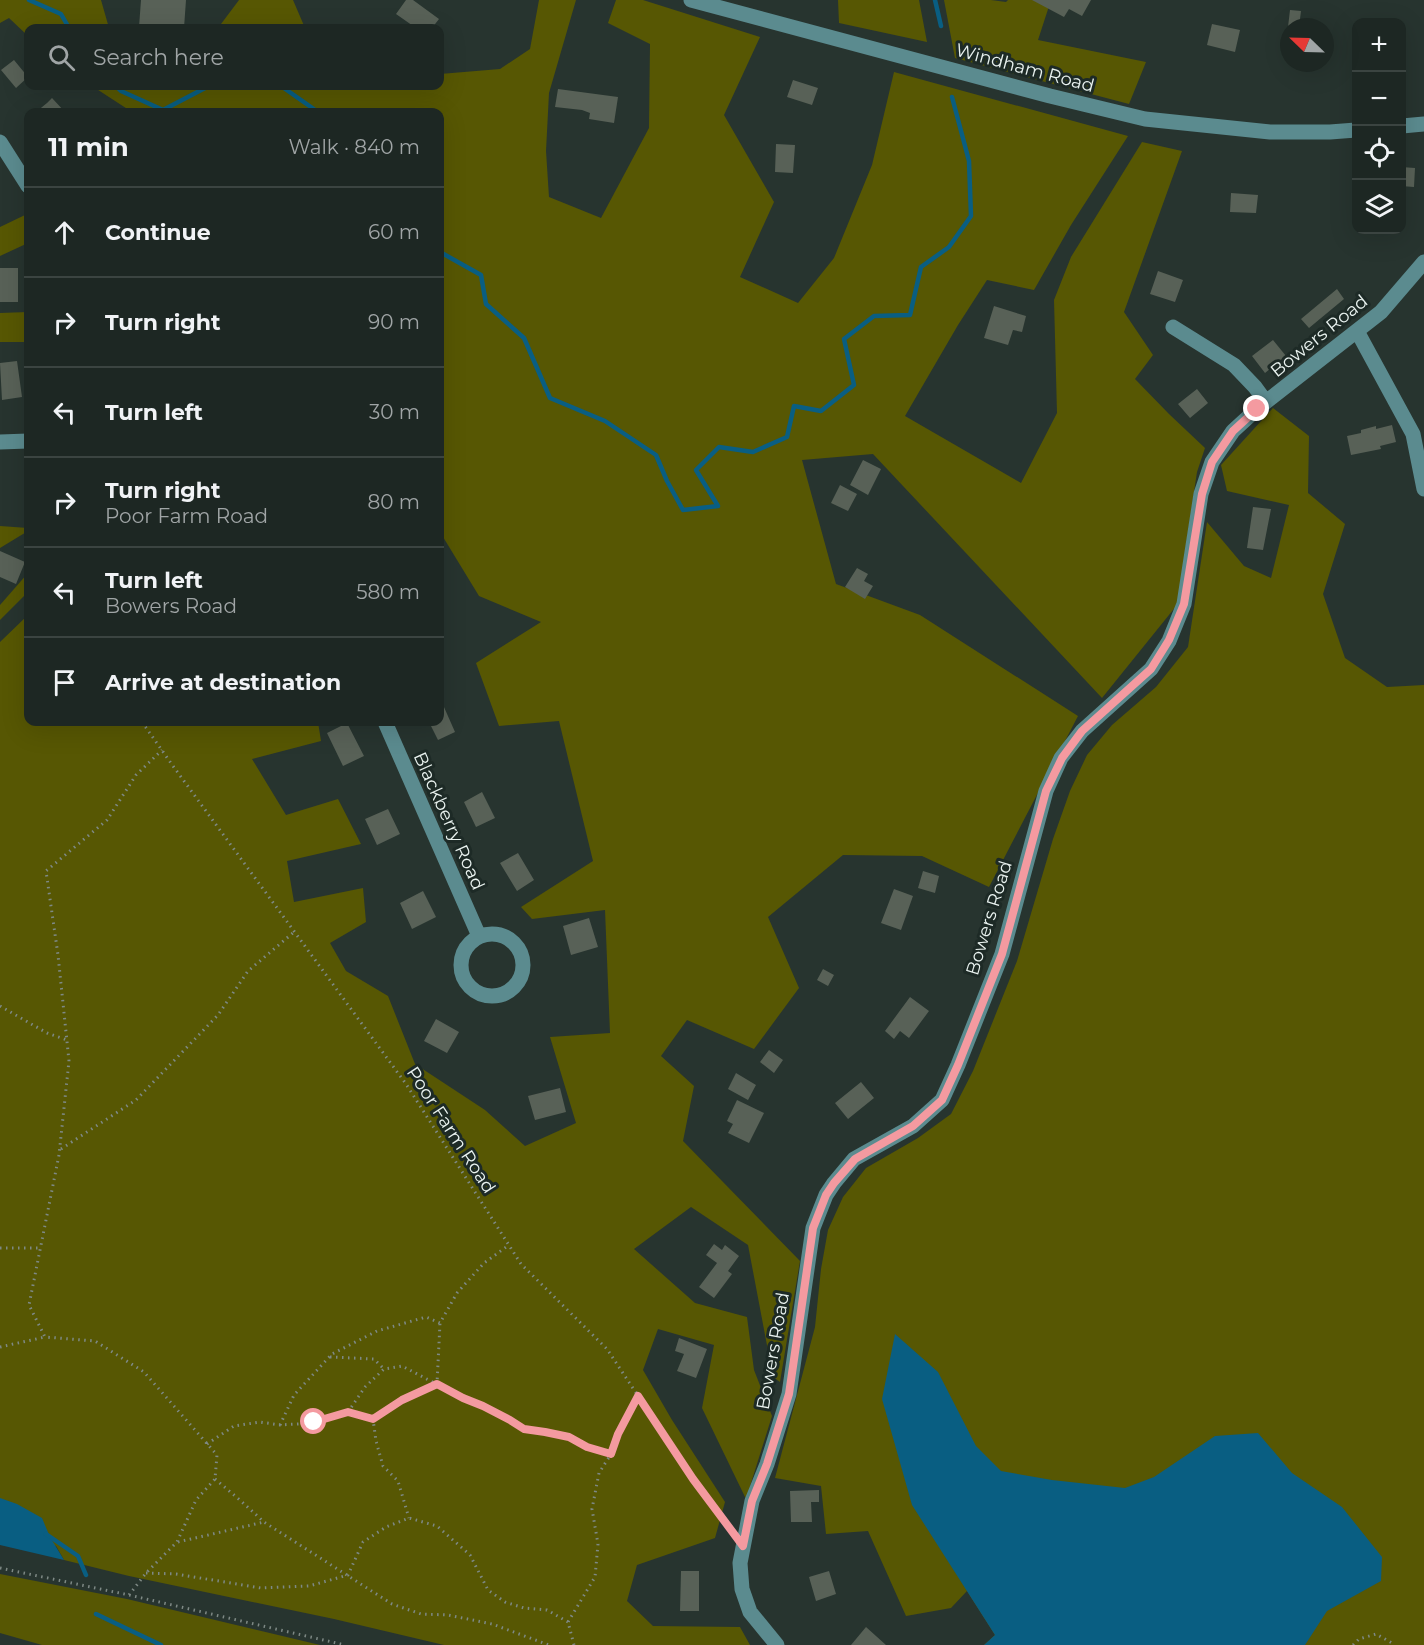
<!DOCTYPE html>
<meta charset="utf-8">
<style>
body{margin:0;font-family:Montserrat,sans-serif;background:#2a3330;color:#f1f3f6}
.controls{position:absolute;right:18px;top:18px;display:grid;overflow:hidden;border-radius:12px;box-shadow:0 6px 24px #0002}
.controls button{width:54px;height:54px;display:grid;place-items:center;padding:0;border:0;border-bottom:2px solid #3b4441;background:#1d2723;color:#f1f3f6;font:30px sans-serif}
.compass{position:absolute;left:1280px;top:18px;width:54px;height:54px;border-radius:50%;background:#1d2723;box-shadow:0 6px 24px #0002;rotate:293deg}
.stop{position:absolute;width:18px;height:18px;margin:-14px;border:4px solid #f49aa0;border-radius:50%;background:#fff}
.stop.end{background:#f49aa0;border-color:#fff;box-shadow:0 2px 6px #0008}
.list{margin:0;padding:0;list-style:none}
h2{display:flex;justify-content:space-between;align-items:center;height:78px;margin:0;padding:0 24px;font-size:26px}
h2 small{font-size:20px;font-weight:400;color:#a0a5a6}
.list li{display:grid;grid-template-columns:39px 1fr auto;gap:18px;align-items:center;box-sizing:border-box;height:90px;padding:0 24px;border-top:2px solid #3b4441}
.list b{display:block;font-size:22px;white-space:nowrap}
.list p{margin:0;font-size:20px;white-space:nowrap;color:#a0a5a6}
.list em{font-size:20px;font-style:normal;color:#a0a5a6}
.icon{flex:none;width:33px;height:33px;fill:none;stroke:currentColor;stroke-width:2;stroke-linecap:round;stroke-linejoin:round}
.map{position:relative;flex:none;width:1424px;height:1645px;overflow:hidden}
.search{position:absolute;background:#1d2723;box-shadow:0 6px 24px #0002;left:24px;top:24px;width:420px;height:66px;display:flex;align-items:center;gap:15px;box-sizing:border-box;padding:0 21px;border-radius:12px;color:#a0a5a6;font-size:22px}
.panel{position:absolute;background:#1d2723;box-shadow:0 6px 24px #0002;left:24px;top:108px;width:420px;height:618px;border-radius:12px}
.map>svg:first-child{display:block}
</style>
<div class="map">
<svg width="1424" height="1645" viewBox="0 0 1424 1645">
<rect width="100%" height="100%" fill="#27342f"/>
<!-- green -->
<path fill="#575703" d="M0 0H101L109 28H28V36L9 18 0 23Z
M239 0H293L305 28H218Z
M539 0H576L549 93 546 151 549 197 601 218 649 128 650 44 608 23 616 0H643L760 37 724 115 774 202 740 277 798 303 834 258 872 165 894 72 1128 136 1071 225 1034 290 987 280 958 325 905 416 1021 483 1057 413 1054 300 1071 257 1142 142 1182 151 1124 312 1153 355 1135 379 1169 414 1205 448 1197 472 1177 605 1102 698 873 454 802 460 836 584 920 615 1078 716 989 887 922 856 843 855 768 917 799 988 754 1049 687 1020 661 1056 694 1086 683 1141 800 1261 780 1382 773 1377 748 1245 691 1207 634 1249 695 1303 747 1317 754 1370 772 1416 746 1499 702 1408 714 1345 658 1329 643 1370 672 1420 725 1502 715 1538 637 1565 627 1601 653 1626 740 1627 750 1645H444L334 1619 129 1576 64 1560 56 1546 0 1534V642L28 615V722H318L321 741 252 759 286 815 338 799 361 844 287 861 294 902 363 888 366 922 330 943 346 971 388 996 415 1064 485 1110 525 1146 576 1123 550 1037 610 1033 605 910 532 919 521 907 593 861 559 721 499 726 476 663 541 622 479 596 440 532V112H132L92 86H440V74L500 69 530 49Z
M838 0H919L927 42 839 23Z
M944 0H991L1006 2 1008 0H1051L1038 40 1146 62 1129 104 955 58Z
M25 215 28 220V243L0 256V227Z
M28 312V342H0V313Z
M1273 408 1309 436 1308 493 1345 524 1323 594 1345 658 1387 687 1424 685V1645H984L995 1635 967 1591 951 1608 906 1616 868 1531 826 1534 821 1486 775 1478 815 1327 821 1269 828 1230 843 1197 866 1168 918 1138 951 1114 973 1071 1017 961 1053 839 1070 791 1087 755 1112 725 1156 687 1188 647 1207 522 1244 566 1271 578 1289 505 1227 491 1221 465Z
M0 526 28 528V531L0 548Z
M28 573V592L0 620V605Z
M0 1574 127 1599 320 1645H42L0 1633Z"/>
<!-- water -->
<path fill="#095e82" d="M895 1334 938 1372 976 1446 1001 1471 1052 1480 1125 1488 1154 1477 1215 1436 1258 1433 1292 1473 1342 1507 1382 1557 1381 1581 1327 1611 1305 1645H984L995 1635 912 1505 882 1399Z
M0 1498 17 1504 42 1518 50 1537 64 1560 0 1545Z"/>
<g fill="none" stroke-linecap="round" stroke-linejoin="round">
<!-- stream -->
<path stroke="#095e82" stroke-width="4.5" d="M29 0 61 14 69 28
M935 0 941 26
M116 86 121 91 163 110 207 87 220 86
M281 86 318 112
M440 252 481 275 486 304 524 338 550 398 605 421 656 455 667 481 683 510 718 506 696 470 719 447 753 452 787 437 794 406 821 411 854 385 844 339 874 316 910 315 921 267 949 247 971 216 969 161 952 97
M46 1534 78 1556 86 1575
M96 1614 161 1645"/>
</g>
<!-- building -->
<path fill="#586157" d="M141 0H186L184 28 139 27Z
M406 0H413L439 19 432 28H416L396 14Z
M1032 0H1091L1082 16 1069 9 1064 17Z
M1290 10 1301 11 1299 27H1288Z
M1212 24 1240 30 1235 52 1207 45Z
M14 60 28 77 16 88 1 70Z
M793 80 818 88 812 105 787 97Z
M558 89 618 97 614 123 589 119 590 113 582 110 555 107Z
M52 98 65 112H36L47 103Z
M776 144 795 145 793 173 775 172Z
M1401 167 1415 168 1414 187 1401 186Z
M1231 193 1258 195 1256 213 1230 212Z
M0 268H18V302H0Z
M1158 271 1183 280 1175 302 1150 294Z
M1337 289 1344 299 1309 328 1301 319Z
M994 306 1026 316 1022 332 1013 330 1008 345 984 338Z
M1273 340 1286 356 1265 373 1252 356Z
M17 361 22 397 2 400 0 363Z
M1197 389 1208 403 1190 418 1178 404Z
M1392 425 1396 442 1380 446 1381 449 1351 455 1347 436 1361 433V430L1376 426V429Z
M863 460 881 469 868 495 850 485Z
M840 485 857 494 848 511 831 503Z
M1253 507 1271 509 1263 550 1247 548Z
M0 551 25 562 16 584 0 577Z
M857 568 868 574 864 581 873 586 865 599 845 587Z
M440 698 455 732 438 740 429 722H440Z
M347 723 364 756 343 766 327 733Z
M482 792 495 818 476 827 464 802Z
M388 809 400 834 377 845 365 819Z
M518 853 534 880 517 891 500 863Z
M923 871 939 876 935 893 918 888Z
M894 889 913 896 901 930 881 923Z
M423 891 436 917 412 929 400 903Z
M589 918 598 947 571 955 563 926Z
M823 969 834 975 828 986 817 980Z
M910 997 929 1011 909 1038 900 1031 894 1039 885 1031Z
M436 1019 459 1032 447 1053 424 1041Z
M769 1050 783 1060 774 1073 760 1062Z
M736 1073 756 1085 748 1100 728 1089Z
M861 1082 874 1098 848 1119 835 1103Z
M560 1088 566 1112 535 1120 528 1096Z
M737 1100 764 1113 749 1143 728 1133 733 1124 727 1121Z
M714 1244 722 1250 725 1245 739 1256 728 1271 732 1274 714 1298 699 1287 717 1263 706 1255Z
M679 1338 707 1349 696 1378 677 1371 684 1354 675 1351Z
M819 1490V1502H811L812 1522H791L790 1491Z
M681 1571H699V1611H680Z
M829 1571 836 1594 816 1601 809 1577Z
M866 1627 886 1645H851Z"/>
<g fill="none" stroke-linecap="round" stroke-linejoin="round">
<!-- path -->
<path stroke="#7e8985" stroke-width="3" stroke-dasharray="1.5 4.5" stroke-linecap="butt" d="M142 722 173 766 406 1084 521 1264 607 1349 693 1479 731 1530
M0 1006 47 1033 67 1040
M61 1149 136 1100 218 1015 248 971 294 932
M0 1248H40
M0 1347 45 1337
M330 1357 374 1359 384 1369
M348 1412 365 1387 384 1369 402 1366 463 1398 483 1405 511 1420 523 1429 545 1432 569 1437 587 1447 611 1454
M373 1419 402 1400 437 1384 440 1323
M280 1425 294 1395 332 1354 377 1331 426 1317 440 1323 457 1293 484 1263 509 1245
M207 1444 234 1426 260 1422 280 1425 314 1423 348 1412 373 1419 376 1441 383 1466 398 1481 409 1518
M215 1479 241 1501 264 1522 392 1604 421 1614 448 1615 492 1624 549 1645
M178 1542 264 1522
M0 1568 129 1595 345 1645
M146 1573 176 1574 261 1588 309 1586 348 1575 363 1542 386 1527 409 1518 437 1526 470 1555 488 1590 505 1602 524 1608 547 1610 568 1622
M129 1595 146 1573 177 1542 196 1500 215 1479 217 1455 144 1372 95 1341 45 1337 29 1305 59 1155 69 1061 58 955 46 871 107 820 136 775 162 750
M574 1645 568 1622 595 1577 598 1544 592 1509 599 1473 611 1454 618 1434 638 1396
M1353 1645 1359 1639 1376 1634 1392 1643 1393 1645"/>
<!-- minor -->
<path stroke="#5b8b8f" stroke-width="15" d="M691 0 1050 96 1145 119 1270 132H1330L1356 130
M1402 126 1424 124
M0 142 28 186
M1173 327 1234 365 1255 387 1266 402
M1357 331 1413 434 1424 489
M0 442 28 441
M385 722 479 936
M461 965a31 31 0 1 1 62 0a31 31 0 1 1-62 0Z
M777 1645 750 1612 742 1589 740 1563 752 1501 767 1464 789 1394 813 1228 826 1195 834 1183 854 1159 913 1126 942 1100 958 1065 1002 954 1046 791 1061 758 1082 731 1151 669 1169 641 1184 604 1201 494 1212 462 1233 431 1257 409 1381 312 1424 262"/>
</g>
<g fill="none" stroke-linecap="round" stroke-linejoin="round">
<!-- route -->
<path stroke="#f49aa0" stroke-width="8" d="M314 1422 348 1412 373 1419 402 1400 437 1384 463 1398 483 1406 510 1420 524 1429 545 1432 569 1437 587 1447 611 1454 618 1434 638 1396 693 1479 743 1546 752 1501 767 1464 789 1394 813 1228 826 1195 834 1183 855 1159 913 1126 942 1100 958 1065 1002 954 1046 791 1062 758 1082 731 1151 669 1169 640 1184 604 1202 494 1212 462 1233 431 1257 409"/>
</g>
<g text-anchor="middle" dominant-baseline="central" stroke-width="6" stroke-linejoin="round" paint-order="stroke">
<!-- street labels -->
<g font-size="18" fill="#eaf3f0" stroke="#1d2a26">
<text transform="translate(1025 68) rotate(15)">Windham Road</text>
<text transform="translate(1319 336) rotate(-39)">Bowers Road</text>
<text transform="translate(449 821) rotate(66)">Blackberry Road</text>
<text transform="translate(989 918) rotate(-73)">Bowers Road</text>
<text transform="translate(451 1130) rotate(57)">Poor Farm Road</text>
<text transform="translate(773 1351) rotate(-80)">Bowers Road</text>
</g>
</g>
</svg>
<div class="controls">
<button>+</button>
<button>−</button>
<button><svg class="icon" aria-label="locate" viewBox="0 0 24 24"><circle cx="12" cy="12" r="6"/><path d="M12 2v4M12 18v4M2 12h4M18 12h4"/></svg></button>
<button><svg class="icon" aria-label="layers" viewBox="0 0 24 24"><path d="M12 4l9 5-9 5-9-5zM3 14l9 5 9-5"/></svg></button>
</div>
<svg class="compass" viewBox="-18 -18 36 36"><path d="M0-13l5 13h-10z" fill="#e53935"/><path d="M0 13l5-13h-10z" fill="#a0a5a6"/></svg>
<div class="stop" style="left:314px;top:1422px"></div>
<div class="stop end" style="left:1257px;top:409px"></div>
<div class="search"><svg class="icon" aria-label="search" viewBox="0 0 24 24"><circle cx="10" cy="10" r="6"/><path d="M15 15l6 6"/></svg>Search here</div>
<section class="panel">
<h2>11 min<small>Walk · 840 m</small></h2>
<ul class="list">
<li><svg class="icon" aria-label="ahead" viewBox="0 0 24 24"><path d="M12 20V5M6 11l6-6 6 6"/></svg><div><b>Continue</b></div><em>60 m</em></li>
<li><svg class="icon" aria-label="right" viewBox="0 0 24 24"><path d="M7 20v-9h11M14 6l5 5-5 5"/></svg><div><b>Turn right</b></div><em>90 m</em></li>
<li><svg class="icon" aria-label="left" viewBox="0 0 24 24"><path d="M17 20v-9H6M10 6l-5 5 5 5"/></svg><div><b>Turn left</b></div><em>30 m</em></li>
<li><svg class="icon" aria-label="right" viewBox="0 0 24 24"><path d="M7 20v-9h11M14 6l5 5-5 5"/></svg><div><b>Turn right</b><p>Poor Farm Road</p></div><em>80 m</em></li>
<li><svg class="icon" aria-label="left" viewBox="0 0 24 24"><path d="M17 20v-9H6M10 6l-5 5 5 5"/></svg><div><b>Turn left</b><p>Bowers Road</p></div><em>580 m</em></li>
<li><svg class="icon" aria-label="arrive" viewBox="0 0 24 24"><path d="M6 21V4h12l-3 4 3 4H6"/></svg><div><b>Arrive at destination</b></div></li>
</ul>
</section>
</div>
